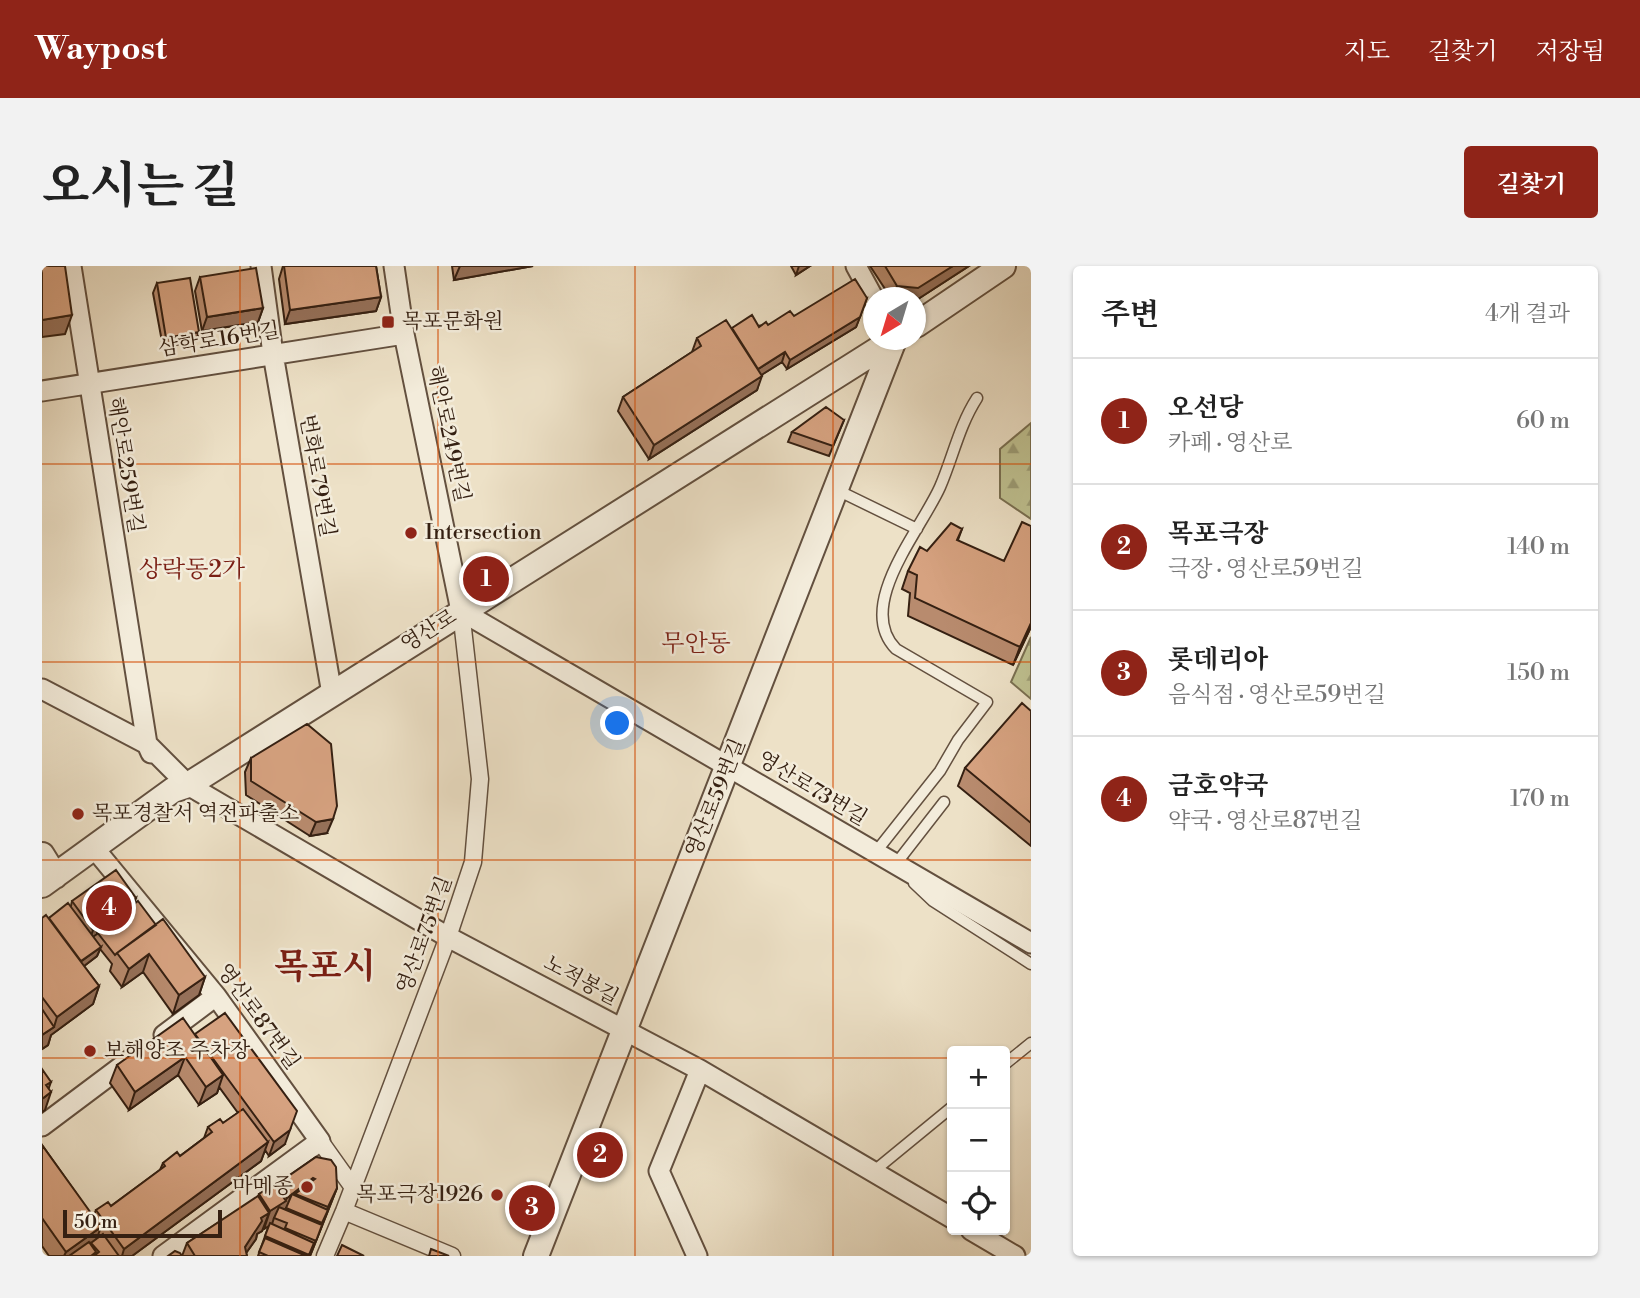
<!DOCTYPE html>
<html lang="ko">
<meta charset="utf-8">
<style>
body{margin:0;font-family:"Libre Bodoni","Noto Serif KR",serif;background:#f2f2f2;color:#222}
.controls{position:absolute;right:21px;bottom:21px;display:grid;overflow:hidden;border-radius:7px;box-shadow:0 2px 5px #0004}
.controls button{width:63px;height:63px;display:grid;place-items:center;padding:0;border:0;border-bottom:2px solid #e0e0e0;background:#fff;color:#222;font:35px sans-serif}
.compass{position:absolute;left:821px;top:21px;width:63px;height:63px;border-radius:50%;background:#fff;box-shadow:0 2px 5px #0004;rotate:218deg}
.scale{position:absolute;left:21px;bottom:18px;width:159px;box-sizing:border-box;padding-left:7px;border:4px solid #352012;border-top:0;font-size:19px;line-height:24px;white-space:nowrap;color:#352012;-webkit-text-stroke:5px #f3ecdb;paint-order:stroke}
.you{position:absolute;left:576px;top:458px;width:24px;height:24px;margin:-18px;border:5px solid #fff;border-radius:50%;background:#1a73e8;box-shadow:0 0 0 10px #1a73e833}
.badge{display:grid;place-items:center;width:46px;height:46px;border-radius:50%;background:#8f2418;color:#fff;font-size:23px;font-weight:700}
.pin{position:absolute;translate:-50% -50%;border:4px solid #fff;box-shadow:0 2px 7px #0006}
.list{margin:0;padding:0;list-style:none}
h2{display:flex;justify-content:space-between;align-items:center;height:91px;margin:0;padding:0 28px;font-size:30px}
h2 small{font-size:23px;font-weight:400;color:#767676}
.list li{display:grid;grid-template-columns:46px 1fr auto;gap:21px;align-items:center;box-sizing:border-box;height:126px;padding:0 28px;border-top:2px solid #e0e0e0}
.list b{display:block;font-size:26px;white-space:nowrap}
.list p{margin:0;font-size:23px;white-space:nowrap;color:#767676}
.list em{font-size:23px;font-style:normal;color:#767676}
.icon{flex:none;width:38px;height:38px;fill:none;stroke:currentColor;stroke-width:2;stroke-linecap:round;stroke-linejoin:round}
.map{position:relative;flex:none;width:989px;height:990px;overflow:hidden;border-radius:7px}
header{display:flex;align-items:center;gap:42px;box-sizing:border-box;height:98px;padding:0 35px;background:#8f2418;color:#fff}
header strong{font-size:33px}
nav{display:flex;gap:38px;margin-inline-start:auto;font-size:24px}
.intro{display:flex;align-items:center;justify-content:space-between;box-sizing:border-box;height:168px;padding:0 42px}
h1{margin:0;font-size:49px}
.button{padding:18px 32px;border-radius:7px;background:#8f2418;color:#fff;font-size:24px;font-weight:700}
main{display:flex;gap:42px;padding:0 42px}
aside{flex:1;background:#fff;border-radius:7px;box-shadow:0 2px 5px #0004}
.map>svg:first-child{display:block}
</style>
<header>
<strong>Waypost</strong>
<nav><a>지도</a><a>길찾기</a><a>저장됨</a></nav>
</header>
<div class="intro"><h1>오시는 길</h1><a class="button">길찾기</a></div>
<main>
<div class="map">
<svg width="989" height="990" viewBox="0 0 989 990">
<defs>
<pattern id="forest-firs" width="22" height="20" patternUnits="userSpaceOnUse" patternTransform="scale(1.75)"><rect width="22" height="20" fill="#bfc191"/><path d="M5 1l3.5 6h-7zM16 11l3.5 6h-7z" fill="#9c9c75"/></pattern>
</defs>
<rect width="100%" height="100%" fill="#ede1c7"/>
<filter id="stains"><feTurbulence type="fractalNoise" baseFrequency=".00286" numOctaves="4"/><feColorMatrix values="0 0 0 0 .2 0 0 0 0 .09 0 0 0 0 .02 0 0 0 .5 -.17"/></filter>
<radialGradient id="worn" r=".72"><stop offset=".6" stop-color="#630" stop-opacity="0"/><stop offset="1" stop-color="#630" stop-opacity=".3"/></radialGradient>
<!-- forest -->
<path fill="url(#forest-firs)" stroke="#7a7052" stroke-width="2" d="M989 157V253L958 232V183Z
M989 371V433L969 416Z"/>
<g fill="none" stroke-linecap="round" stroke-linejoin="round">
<defs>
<path id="service" d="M795 224 875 263
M833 587 898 505 916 474 945 436 854 383C812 340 879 264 898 221 911 191 917 160 935 132
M853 599 902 536
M872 617 891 635 989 698
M963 798 989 777
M832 905 910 841"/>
<path id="pedestrian" d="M278 875 310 920
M302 945 410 990
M283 990 302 945 406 671 431 596 438 513 419 345"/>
<path id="minor" d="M29 0 105 478 109 487
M219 0 231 88 290 428
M352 0 362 68 419 345 989 677
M814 0 832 33
M0 125 362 68
M0 423 105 478 146 519 406 671 658 804 910 952
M52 582 174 730 278 875 121 990
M122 769 174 730
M0 860 92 791
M929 964 973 990
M655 990 617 905 658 804"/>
<path id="tertiary" d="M874 59 961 0
M0 589 13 610
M0 619 131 524 146 519 851 74
M494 990 852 74"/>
</defs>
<!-- service casing -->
<use href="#service" stroke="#63503f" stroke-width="13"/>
<!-- pedestrian casing -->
<use href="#pedestrian" stroke="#63503f" stroke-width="19"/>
<!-- minor casing -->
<use href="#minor" stroke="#63503f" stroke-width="23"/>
<!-- tertiary casing -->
<use href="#tertiary" stroke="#63503f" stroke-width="28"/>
<!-- service -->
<use href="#service" stroke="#f3ecdb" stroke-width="10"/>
<!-- pedestrian -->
<use href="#pedestrian" stroke="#f3ecdb" stroke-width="16"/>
<!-- minor -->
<use href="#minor" stroke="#f3ecdb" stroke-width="19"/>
<!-- tertiary -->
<use href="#tertiary" stroke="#f3ecdb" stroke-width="24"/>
</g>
<!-- wall -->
<path fill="#b88b6e" stroke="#352012" stroke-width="2" d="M241 0H334L339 31 334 45 243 58 237 13Z
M410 0H491L412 14Z
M749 0H768L754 9Z
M828 0H927L873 35V32H849Z
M158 11 221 42 216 56 160 65 153 25Z
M115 17 154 75 121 81 111 27Z
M825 32 814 61 745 103 740 96 719 109 715 124 607 193 576 145 581 131 650 86 655 72 690 62 726 59 752 50Z
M802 154 787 190 746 176 750 166Z
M920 263 916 274 989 361 971 399 866 350 868 327 860 323 866 305 885 285Z
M989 445V580L916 520 923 502Z
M209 492 285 567 268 570 204 529 203 506Z
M30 635 92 638 114 659 163 711 157 729 131 748 101 706 80 721 68 705 70 698 58 683 55 690 42 700 57 720 51 738 9 769 6 779 0 783V652H7L29 640Z
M153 769 243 878 227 890 223 884 219 895 90 990H7L0 980V879L51 951 54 944 69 940 118 904 121 897 138 890 162 872 166 861 181 857 196 847 177 821 175 827 157 839 136 809 87 844 68 817 75 799Z
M274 891 295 922 268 990H216L227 959 222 963 221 962 220 965 215 968 214 973 204 987 205 990H126H140L145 977 216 931 217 928 234 921 235 918Z"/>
<!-- shaded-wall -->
<path fill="#96715a" stroke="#352012" stroke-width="2" d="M418 0H491L412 14Z
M757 0H768L754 9Z
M911 0H927L873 35V32H851L855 20Z
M339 31 334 45 243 58 248 44Z
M221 42 216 56 160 65 165 51Z
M30 49 23 68 0 71V54Z
M818 51 814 61 745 103 748 94Z
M157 66 154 75 121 81 124 72Z
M743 86 740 96 710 115 713 105Z
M720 110 715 124 607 193 612 179Z
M989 357V361L971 399 978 381Z
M291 553 285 567 268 570 274 556Z
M94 632 91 641 55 666V668L48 673 51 664Z
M59 681 55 690 33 707 37 697Z
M107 688 101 706 80 721 87 703Z
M163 711 157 729 131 748 137 729Z
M57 720 51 738 9 769 6 779 0 783V769L12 761 15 751Z
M143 791 136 809 87 844 93 826Z
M181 809 175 827 157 839 164 821Z
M9 816 4 830 9 826 3 844 0 846V831L4 819Z
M248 864 243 878 227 890 232 876Z
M226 876 219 895 90 990H80L82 983Z
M271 912 264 930 253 928 248 942H244L242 947 232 952 230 958 222 963 228 945 243 935 245 932Z
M295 922 282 955 268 990 286 941Z
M227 947 220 965 215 968 214 973 202 990 203 981 219 952Z
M59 961 52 980 49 977 47 983 37 990H22L24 986Z"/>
<!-- building -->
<path fill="#d6a280" stroke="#352012" stroke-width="2" d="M0 0H23L30 49 0 54Z
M242 0H334L339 31 248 44Z
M843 0H911L876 22 855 20Z
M214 2 221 42 165 51 158 11Z
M148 12 157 66 124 72 115 17Z
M813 13 825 32 818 51 748 94 743 86 716 103 690 62 710 49 717 61 724 56 726 59 748 45 752 50Z
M684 54 720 110 612 179 581 131 659 80 655 72Z
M784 141 802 154 791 180 750 166Z
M980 256 989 260V357L978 381 873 332 875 309 866 305 878 281 885 285 909 257 920 263 915 274 962 295Z
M980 437 989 445V557L923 502Z
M265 458 289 478 295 540 291 553 274 556 209 515V492Z
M74 604 94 632 51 664 30 635Z
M96 635 114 659 75 687 73 689 55 666Z
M26 637 59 681 39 695 7 652Z
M4 649 57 720 15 751 0 731V652Z
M121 653 163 711 137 729 107 688 87 703 75 687Z
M0 743 12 761 0 769Z
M183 747 255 845 248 864 232 876 153 768Z
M141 752 181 809 164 821 143 791 93 826 75 799Z
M0 803 9 816 4 819 9 826 0 833Z
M201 843 226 876 82 983 54 944 66 936 69 940 123 900 121 897 135 886 138 890 170 866 166 861 178 853 181 857Z
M0 879 59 961 24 986 0 952Z
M274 891 289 894 294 901 295 922 286 941 253 928 273 913 271 912 245 932 235 918Z
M232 918 244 935 228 945 217 928Z
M250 928 286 944 280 957 244 942Z
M216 930 227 947 219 952 220 955 203 981 205 990H153L145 977Z
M237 941 280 959 274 975 243 962 245 957 232 952Z
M228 957 272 977 267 989 223 970Z
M61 968 77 990H52L57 986 49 977Z
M223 972 264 990H226L217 986Z
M47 976 54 986 49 990H27Z
M300 979 322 990H295Z
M389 983 407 990H387Z
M133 985 138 987 140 990H126Z"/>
<!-- grid -->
<path fill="none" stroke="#d6530d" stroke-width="2" stroke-opacity="0.55" d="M198 0V990M396 0V990M593 0V990M791 0V990M0 198H989M0 396H989M0 594H989M0 792H910M963 792H989"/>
<!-- markers -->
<g fill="#8f2418" stroke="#f3ecdb" stroke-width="2.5">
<rect x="339" y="49" width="14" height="14" rx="3.5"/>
<circle cx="369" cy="267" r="7"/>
<circle cx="36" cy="548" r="7"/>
<circle cx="48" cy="785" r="7"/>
<circle cx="265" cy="921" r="7"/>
<circle cx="455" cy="929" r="7"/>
</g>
<g text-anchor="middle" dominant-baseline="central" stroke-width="5" stroke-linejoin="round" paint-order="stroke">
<!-- poi labels -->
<g font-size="21" fill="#352012" stroke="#f3ecdb" text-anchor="start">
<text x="360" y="56">목포문화원</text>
<text x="383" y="267">Intersection</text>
<text x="50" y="548">목포경찰서 역전파출소</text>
<text x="62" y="785">보해양조 주차장</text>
<text x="251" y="921" text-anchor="end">마메종</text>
<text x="441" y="929" text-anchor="end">목포극장1926</text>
</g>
<!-- street labels -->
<g font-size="21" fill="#352012" stroke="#f3ecdb">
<text transform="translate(177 74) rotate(-9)">삼학로16번길</text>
<text transform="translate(406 168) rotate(78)">해안로249번길</text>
<text transform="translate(83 199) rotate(81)">해안로259번길</text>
<text transform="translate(275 210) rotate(80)">번화로79번길</text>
<text transform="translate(387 365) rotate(-32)">영산로</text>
<text transform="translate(770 523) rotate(31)">영산로73번길</text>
<text transform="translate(674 532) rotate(-68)">영산로59번길</text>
<text transform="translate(383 669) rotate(-70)">영산로75번길</text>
<text transform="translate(539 715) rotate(28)">노적봉길</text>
<text transform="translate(216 751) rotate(54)">영산로87번길</text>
</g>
<!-- quarter labels -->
<g font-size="24" fill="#7a1f14" stroke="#f3ecdb">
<text x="150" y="304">상락동2가</text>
<text x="654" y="378">무안동</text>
</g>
<!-- town labels -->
<g font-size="35" font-weight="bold" fill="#7a1f14" stroke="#f3ecdb">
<text x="283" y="701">목포시</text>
</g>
</g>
<rect width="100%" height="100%" filter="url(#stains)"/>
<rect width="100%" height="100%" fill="url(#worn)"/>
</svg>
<div class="controls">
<button>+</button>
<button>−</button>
<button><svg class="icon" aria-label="locate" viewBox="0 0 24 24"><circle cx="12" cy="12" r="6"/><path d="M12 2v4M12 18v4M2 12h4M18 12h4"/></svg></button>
</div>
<svg class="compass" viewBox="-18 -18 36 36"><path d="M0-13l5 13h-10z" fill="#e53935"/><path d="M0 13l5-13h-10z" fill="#767676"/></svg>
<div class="scale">50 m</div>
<div class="you"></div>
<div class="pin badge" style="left:444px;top:313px">1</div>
<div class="pin badge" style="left:558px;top:889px">2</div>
<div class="pin badge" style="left:490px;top:942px">3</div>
<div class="pin badge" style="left:67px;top:642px">4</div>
</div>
<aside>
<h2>주변<small>4개 결과</small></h2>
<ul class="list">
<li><span class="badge">1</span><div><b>오선당</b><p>카페 · 영산로</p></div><em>60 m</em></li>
<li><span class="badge">2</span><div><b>목포극장</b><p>극장 · 영산로59번길</p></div><em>140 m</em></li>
<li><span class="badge">3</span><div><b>롯데리아</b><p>음식점 · 영산로59번길</p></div><em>150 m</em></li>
<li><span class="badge">4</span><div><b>금호약국</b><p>약국 · 영산로87번길</p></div><em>170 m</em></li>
</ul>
</aside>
</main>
